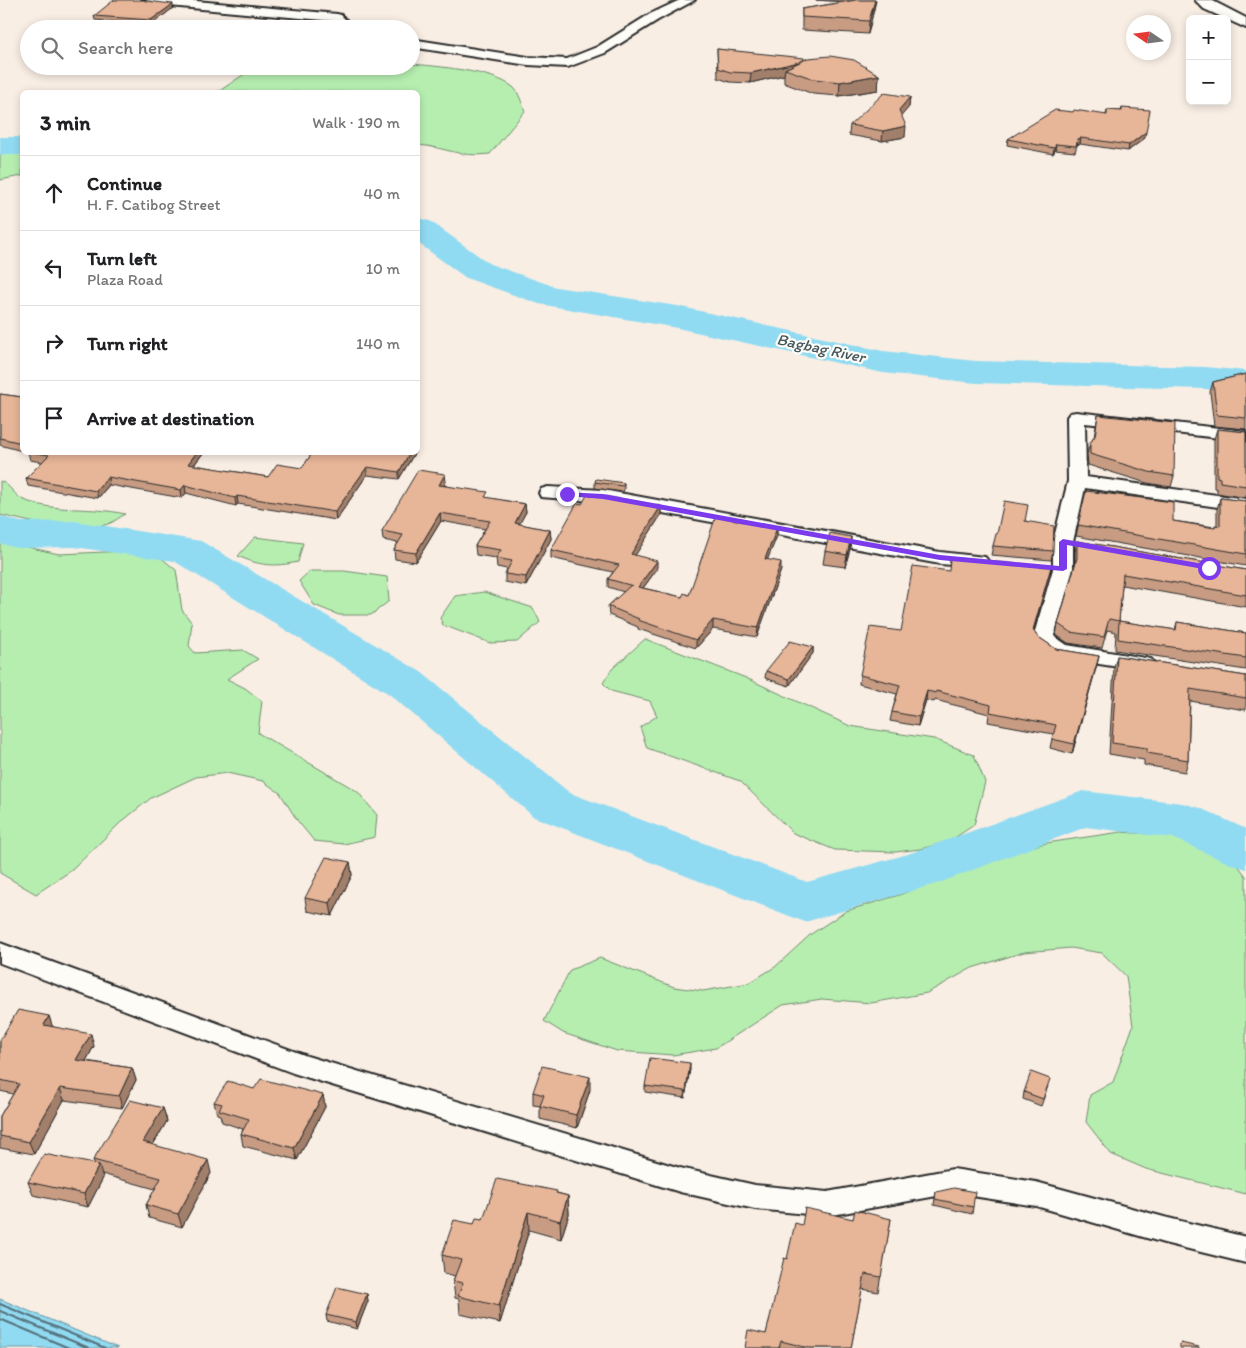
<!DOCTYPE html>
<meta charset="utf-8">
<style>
body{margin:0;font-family:Itim,sans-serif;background:#f2f2f2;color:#202124}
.controls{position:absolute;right:15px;top:15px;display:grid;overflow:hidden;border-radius:8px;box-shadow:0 2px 8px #0003}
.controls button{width:45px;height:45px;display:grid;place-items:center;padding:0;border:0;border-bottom:1px solid #e0e0e0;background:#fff;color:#202124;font:25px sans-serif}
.compass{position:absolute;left:1126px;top:15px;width:45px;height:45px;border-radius:50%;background:#fff;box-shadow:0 2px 8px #0003;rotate:283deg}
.stop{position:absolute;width:15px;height:15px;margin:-11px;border:4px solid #7c3aed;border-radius:50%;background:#fff}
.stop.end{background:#7c3aed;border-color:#fff;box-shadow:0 1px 5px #0008}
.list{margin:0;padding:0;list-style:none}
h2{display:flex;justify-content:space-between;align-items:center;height:65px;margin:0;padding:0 20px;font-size:21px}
h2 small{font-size:16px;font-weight:400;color:#757577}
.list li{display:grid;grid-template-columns:32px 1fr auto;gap:15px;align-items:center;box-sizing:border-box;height:75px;padding:0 20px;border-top:1px solid #e0e0e0}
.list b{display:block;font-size:19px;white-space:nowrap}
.list p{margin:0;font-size:16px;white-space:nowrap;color:#757577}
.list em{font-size:16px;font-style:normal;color:#757577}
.icon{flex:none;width:28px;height:28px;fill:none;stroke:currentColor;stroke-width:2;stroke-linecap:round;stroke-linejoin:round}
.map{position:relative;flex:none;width:1246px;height:1348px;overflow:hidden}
.search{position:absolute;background:#fff;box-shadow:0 2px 8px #0003;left:20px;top:20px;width:400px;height:55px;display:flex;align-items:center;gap:12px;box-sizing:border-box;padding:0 18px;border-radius:28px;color:#757577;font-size:19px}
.panel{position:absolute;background:#fff;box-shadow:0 2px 8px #0003;left:20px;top:90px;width:400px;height:365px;border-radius:8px}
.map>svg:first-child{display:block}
</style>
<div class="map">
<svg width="1246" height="1348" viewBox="0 0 1246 1348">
<rect width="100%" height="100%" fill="#f9eee4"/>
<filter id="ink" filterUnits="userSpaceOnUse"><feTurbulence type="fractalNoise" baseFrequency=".02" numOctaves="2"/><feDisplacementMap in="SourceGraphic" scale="10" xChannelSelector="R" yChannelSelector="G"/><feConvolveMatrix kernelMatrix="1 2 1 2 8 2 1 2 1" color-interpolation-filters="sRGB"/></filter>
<g filter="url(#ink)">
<!-- green -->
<path fill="#b6eeb0" stroke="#708c6e" d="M411 64C437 66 493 71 513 87 519 92 522 104 525 111L490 154C459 158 446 147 418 145V92H218L256 66H411Z
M0 153 22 154V176L0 180Z
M0 481C10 484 14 496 24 500 55 513 92 506 125 514 120 517 114 522 108 524 77 534 31 522 0 515Z
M255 537 303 543 298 562C274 567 260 566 238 556Z
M0 541 59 554 128 551 159 556 176 570 182 610 192 623 189 646 195 653 243 650 258 659 227 679 245 688 262 701 258 733 357 791 377 815 375 837 344 844 314 841 297 820 280 793 263 781 227 773 196 777 151 798 120 823 72 870 36 894 0 873Z
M310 571H344L387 577 389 601 371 615H339L314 605 299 581Z
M484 592 533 608 540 622 517 642 490 643 443 625 440 618 455 596Z
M645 639 746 678 850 726 934 739 974 755 985 782 974 825 950 841 920 849 895 852 835 850 793 833 740 781 647 748 640 727 657 716 650 701 611 691 603 683 612 669Z
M1121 832 1177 836 1202 843 1234 860 1246 876V1194L1146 1169 1111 1154 1086 1122 1090 1095 1113 1082 1133 1026 1126 976 1102 953 1071 948 1024 952 972 968 927 993 871 1003 822 999 783 1005 716 1048 673 1055 617 1051 563 1033 544 1021 570 970 600 958 674 987 703 991 749 983 775 967 811 934 846 911 899 895 1008 853 1046 843Z"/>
<!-- water -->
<path fill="#91dbf2" stroke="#6895a2" d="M0 1299 118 1348H0Z"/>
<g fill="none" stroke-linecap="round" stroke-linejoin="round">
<!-- shore -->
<path stroke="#54717b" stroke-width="2" d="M0 1304 105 1348
M0 1311 89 1348
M0 1319 69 1348"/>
<!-- river -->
<path fill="#91dbf2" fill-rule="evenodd" d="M0 137H22V155H0Z
M418 218 430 221 490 264 556 287 677 306 883 351 976 361 1205 367 1246 371V393L1205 389 976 383 883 373 677 328 539 304 466 278 418 243Z
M0 516 21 522 74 521 201 541 421 672 570 793 807 882 908 854 1083 791 1182 803 1200 808 1246 829V869L1228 863 1173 838 1086 827 939 883 805 922 534 817 389 694 174 561 74 547 17 548 2 544 0 543Z"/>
<defs>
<path id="minor" d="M141 0H185L337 14 341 15 355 29H342L334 21 147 4Z
M680 0H695L658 20 605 53 568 67 528 65 411 47V39L528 57 567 59 597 47 650 14Z
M1076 412 1246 431V441L1085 423 1086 477 1246 499V511L1085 488 1073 542V569L1054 636 1067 645 1151 659 1155 664 1151 669 1144 671 1061 658C1051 655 1039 647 1033 638L1053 569V542L1068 481 1067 417 1070 413Z
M548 487 603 490 940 552 985 557 988 561 985 565 978 567 940 564 603 502 541 497 539 493 541 489Z
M0 943 307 1056 680 1168 755 1185 827 1192 953 1169 1036 1182 1164 1217 1246 1237V1263L1164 1243 1036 1206 953 1193 827 1216 755 1209 680 1192 293 1073 0 963Z"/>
<path id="tertiary" d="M1195 0H1211L1246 18V28L1204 9Z"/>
</defs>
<!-- minor casing -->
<use href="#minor" stroke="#2b2b2b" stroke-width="4"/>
<!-- tertiary casing -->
<use href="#tertiary" stroke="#2b2b2b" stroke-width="4"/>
<!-- minor -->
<use href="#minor" fill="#fdfcf7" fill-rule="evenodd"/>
<!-- tertiary -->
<use href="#tertiary" fill="#fdfcf7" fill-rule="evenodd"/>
</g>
<!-- wall -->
<path fill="#c79c83" stroke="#2b2b2b" d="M815 0H876L868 34 802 30V9L843 2Z
M146 1 173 8 151 25 95 20 94 16Z
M717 49 804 60 879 75 878 90 839 96 813 94 784 83V75L750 83 730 82 718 78Z
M910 97 909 107 901 115 905 137 882 141 849 135 850 125Z
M1122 108 1145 138 1128 151 1080 144 1077 145 1075 152 1055 150 1053 154 1007 145 1008 139 1106 115 1107 110 1121 111Z
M1246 374V429L1214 426 1210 392 1213 382Z
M0 394 22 397V451L0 445Z
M1098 415 1174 476 1171 487 1147 483 1088 465 1087 454 1090 443 1094 437Z
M1217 429 1246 432V498L1217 493V489L1214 488V439Z
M28 452H204L194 465 268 477 302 468 313 452H415L399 479 367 475 336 520 238 504 236 506 186 493 182 498 109 485 98 498 28 486 26 478 42 462 30 460Z
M446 482 444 485 488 498 525 504 526 512 519 524 550 530 551 539 526 586 505 582V574L507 569 497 567 496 558 476 555 475 546 485 529 441 521 416 562 395 559 394 550 398 543 383 540 382 531Z
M595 482 624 483V489L623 492 595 488Z
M1086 491 1173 521 1215 527V525L1217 526V509L1220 498 1246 501V566L1076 536Z
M582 504 661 506V515L635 555 657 569 643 588 682 597 689 595 777 528V536L767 560 781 570 757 637 713 629 696 648 638 629V627L609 615 608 606 624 592 608 587V579L613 572 551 558V550Z
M1025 521 1053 551 1051 560 991 555 993 546 997 534Z
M851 537 850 549 845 567 823 564 825 551Z
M1077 541 1246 570V607L1122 585 1119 621 1175 630 1177 622 1246 633V670L1115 650 1116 632 1107 630 1102 648 1068 643 1056 635 1058 624 1075 566V552Z
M949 571 1050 576 1034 631 1037 636 1056 649 1099 656 1072 754 1050 748 1053 734 988 722 989 714 935 700 934 702 926 700 918 726 890 721 892 712 897 694 859 684 860 675 901 631Z
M813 647V653L789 686 765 678 766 671Z
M1117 656 1246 676V710L1190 701 1188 760 1185 772 1144 765V760L1109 754 1114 667Z
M350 862 352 875 332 916 307 911 305 898Z
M49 1016 52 1026 94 1046 86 1061 132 1068 136 1080 122 1108 64 1100 34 1154 0 1148V1116L13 1094 0 1091V1040Z
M690 1069 685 1098 645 1092V1086Z
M1048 1086 1041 1106 1023 1099 1024 1092Z
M254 1089 323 1095 325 1107 297 1160 243 1146 241 1134 243 1129 222 1122 220 1115 217 1114 214 1102Z
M590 1090 577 1128 540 1119V1106L533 1105V1092Z
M163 1108 167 1121 153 1145 211 1173 182 1227 149 1218 146 1205 155 1189 102 1174 103 1178 88 1207 33 1195 28 1182 95 1165 93 1160Z
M936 1192 973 1207 972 1214 934 1205Z
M557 1193 568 1196 569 1214 561 1239 529 1230 500 1323 460 1314 459 1299 455 1298 453 1281 455 1276 444 1273 442 1255 474 1224 483 1219Z
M853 1219H891L878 1292 862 1289 851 1348H745L766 1334 787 1259 802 1225Z
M367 1294 368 1301 357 1329 327 1321 326 1315Z"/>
<!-- shaded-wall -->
<path fill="#a27f6a" stroke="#2b2b2b" d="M875 0H876L874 9 868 34 869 21Z
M173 4V8L151 25V20Z
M804 61 785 69 784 75 750 83 751 73Z
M879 75 878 90 839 96 840 82Z
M910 97 909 107 898 120 899 110Z
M906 126 905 137 882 141 883 131Z
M1146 132 1145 138 1128 151 1129 145Z
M1081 138 1080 144 1077 145 1078 139Z
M1056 144 1055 150 1053 154 1054 148Z
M197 452H204L189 471 188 464Z
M410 452H415L399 479V472Z
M367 467V475L336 520 335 512Z
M445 474 446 482 440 493 439 485Z
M108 477 109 485 98 498 96 491Z
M185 485 186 493 182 498 181 490Z
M237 496 238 504 236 506 235 498Z
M525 504 526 512 515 532V523Z
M661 506V515L631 562V554Z
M440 513 441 521 416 562V553Z
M777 528V536L764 568 765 559Z
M550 530 551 539 526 586V577Z
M851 537 850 549 845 567 847 555Z
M657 561V569L638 595V587Z
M781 562V570L757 637 758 628Z
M1051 567 1050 576 1031 639 1033 630Z
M713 620V629L696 648V640Z
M813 647V653L789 686V679Z
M1099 656 1097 665 1072 754 1074 744Z
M927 691 926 700 918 726 919 717Z
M350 862 352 875 332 916 330 903Z
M49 1016 53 1028 44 1025Z
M91 1034 94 1046 80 1072 76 1060Z
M690 1063V1069L685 1098Z
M132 1068 136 1080 122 1108 119 1096Z
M590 1077V1090L577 1128 576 1115Z
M60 1088 64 1100 34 1154 29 1142Z
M323 1095 325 1107 297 1160 294 1148Z
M163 1108 167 1121 147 1155 143 1142Z
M208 1160 211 1173 182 1227 178 1214Z
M99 1165 103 1178 88 1207 84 1194Z
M568 1196 569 1214 561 1239 560 1221Z
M528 1212 529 1230 500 1323 499 1306Z
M367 1294 368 1301 357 1329 356 1322Z"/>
<!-- building -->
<path fill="#e7b598" stroke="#2b2b2b" d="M114 0H144L146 1 173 4 151 20 94 16Z
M856 0H875L869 21 802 17V9Z
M717 49 804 58V60L799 62 751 73 730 72 718 68Z
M830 56 854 60 879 75 840 82 814 79 785 69 808 58Z
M884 93 910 97 899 110 906 126 883 131 850 125Z
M1122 108 1150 110 1146 132 1129 145 1081 138 1078 139 1076 146 1056 144 1054 148 1008 139 1055 110 1073 112 1074 110 1107 115V110L1122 111Z
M1246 374V418L1217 415 1213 382Z
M0 394 22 397V443L0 438Z
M1098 415 1175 423 1174 476 1149 472 1090 454V443L1095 436Z
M1217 429 1246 432V486L1220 482V478L1217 477Z
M32 452H197L188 464 268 477 277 464 302 468 313 452H410L399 472 367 467 335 512 237 496 235 498 185 485 181 490 108 477 96 491 26 478 49 455Z
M418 470 445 474 439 485 488 492 485 497 525 504 515 523 550 530 526 577 505 574 512 561 496 558 501 550 475 546 490 521 440 513 416 553 394 550 403 535 382 531Z
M596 479 624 483 623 486 595 482Z
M1086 491 1173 502V521L1215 528V525L1220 526V498L1246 501V554L1078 525Z
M587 495 603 496 661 506 631 554 657 561 638 587 682 597 684 593 689 595 716 516 777 528 765 559 781 562 758 628 713 620 696 640 638 620 639 619 608 606 631 585 633 586 608 579 619 565 551 550 577 503 582 504Z
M1004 501 1028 505 1025 521 1054 526 1053 551 993 546 996 534H997Z
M830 533 851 537 847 555 825 551Z
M1077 541 1246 570V595L1123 574 1119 621 1176 630 1177 622 1246 633V658L1118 639 1119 621 1109 619 1104 637 1070 632 1058 624 1077 558Z
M950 558 1051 567 1033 630 1037 636 1056 649 1099 656 1074 744 1052 739 1056 725 990 712 991 705 936 691V693L927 691 919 717 892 712 900 685 860 675 870 627 901 631 913 566 949 571Z
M790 641 813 647 789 679 766 671Z
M1117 656 1246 676V698L1190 689 1188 760 1147 753V748L1112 743Z
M326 857 350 862 330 903 305 898Z
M18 1010 49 1016 44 1025 91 1034 76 1060 132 1068 119 1096 60 1088 29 1142 0 1136V1116L19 1084 0 1080V1040Z
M650 1058 690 1063 686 1091 645 1086Z
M542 1066 590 1077 576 1115 540 1106 544 1095 533 1092Z
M1031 1072 1050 1079 1043 1099 1024 1092Z
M261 1079 323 1095 294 1148 241 1134 249 1119 219 1110 222 1104 214 1102 228 1081 254 1089Z
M130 1100 163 1108 143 1142 208 1160 178 1214 146 1205 161 1178 93 1160Z
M44 1154 99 1165 84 1194 28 1182Z
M497 1179 557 1191 556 1193 568 1196 560 1221 528 1212 499 1306 458 1296 463 1283 453 1281 461 1260 442 1255 454 1220 474 1224 476 1218 483 1219Z
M954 1188 975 1192 973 1207 935 1199 936 1192Z
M805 1208 853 1219 855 1210 891 1219 881 1277 865 1274 851 1348H809L781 1341 779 1348H745L748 1330 766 1334 784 1258 787 1259 795 1223 802 1225Z
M337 1287 367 1294 356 1322 326 1315Z
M1180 1343 1199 1347V1348H1180Z"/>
</g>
<!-- route -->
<path fill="#7c3aed" d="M564 492 603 494 940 555 1059 566V542L1063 539 1209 565 1213 568 1209 570 1067 545V569L1063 571 940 560 603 499 567 496 563 494Z"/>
<g text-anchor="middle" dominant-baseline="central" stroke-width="4.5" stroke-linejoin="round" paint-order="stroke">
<!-- far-water labels -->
<g font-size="16" font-style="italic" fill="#44575d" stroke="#fdfcf7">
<text transform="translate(821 348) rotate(12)">Bagbag River</text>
</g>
</g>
</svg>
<div class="controls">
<button>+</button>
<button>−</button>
</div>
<svg class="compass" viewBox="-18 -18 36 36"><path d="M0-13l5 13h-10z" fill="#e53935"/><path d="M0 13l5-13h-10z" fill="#757577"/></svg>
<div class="stop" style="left:1209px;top:568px"></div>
<div class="stop end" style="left:567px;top:494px"></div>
<div class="search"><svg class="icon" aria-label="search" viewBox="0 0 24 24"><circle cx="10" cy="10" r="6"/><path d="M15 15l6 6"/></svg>Search here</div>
<section class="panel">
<h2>3 min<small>Walk · 190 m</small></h2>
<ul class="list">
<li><svg class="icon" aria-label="ahead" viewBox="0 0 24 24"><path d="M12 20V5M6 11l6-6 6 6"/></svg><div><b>Continue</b><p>H. F. Catibog Street</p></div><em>40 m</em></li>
<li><svg class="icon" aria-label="left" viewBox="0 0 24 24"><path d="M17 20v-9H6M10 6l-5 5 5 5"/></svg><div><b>Turn left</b><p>Plaza Road</p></div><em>10 m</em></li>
<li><svg class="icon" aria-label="right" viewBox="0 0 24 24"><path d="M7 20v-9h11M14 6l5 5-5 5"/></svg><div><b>Turn right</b></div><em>140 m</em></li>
<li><svg class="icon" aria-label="arrive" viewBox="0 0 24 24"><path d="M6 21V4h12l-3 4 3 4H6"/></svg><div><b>Arrive at destination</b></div></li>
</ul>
</section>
</div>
